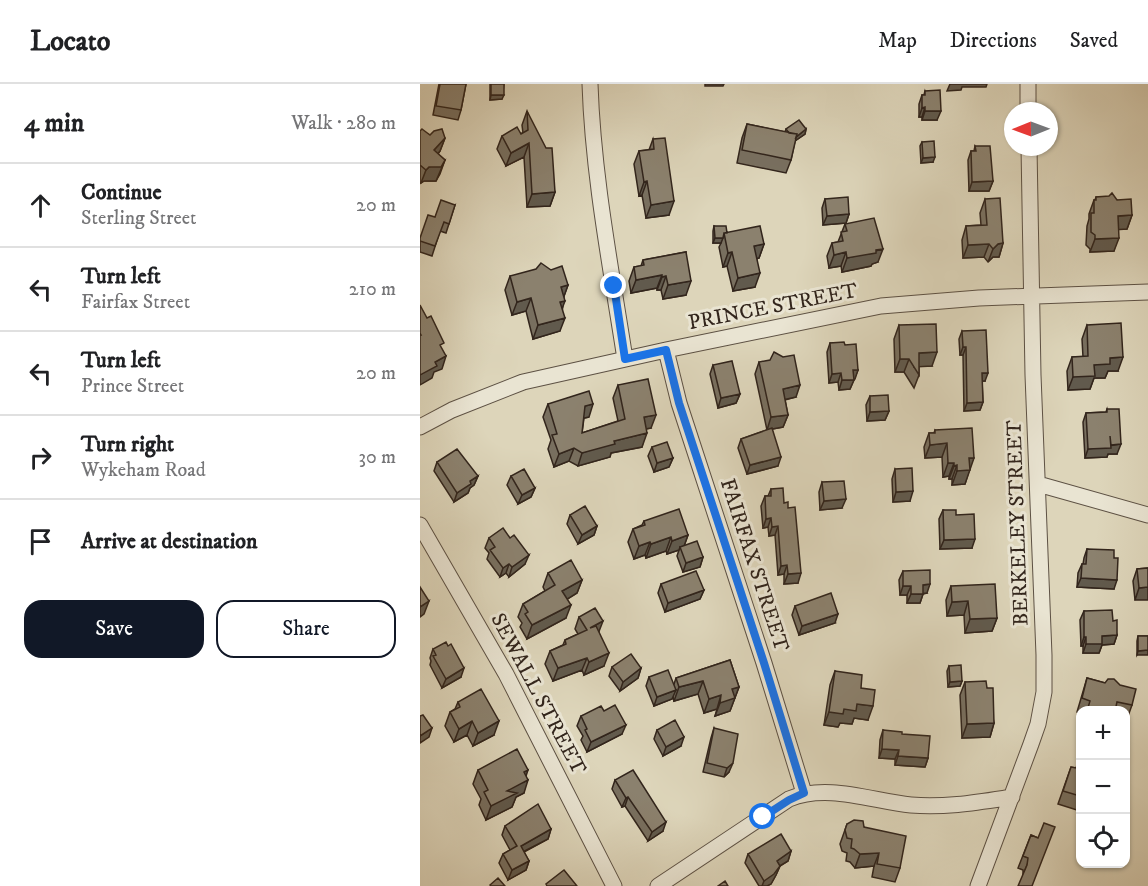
<!DOCTYPE html>
<meta charset="utf-8">
<style>
body{margin:0;font-family:"IM FELL DW Pica",serif;background:#f2f2f2;color:#202124}
.controls{position:absolute;right:18px;bottom:18px;display:grid;overflow:hidden;border-radius:12px;box-shadow:0 2px 4px #0004}
.controls button{width:54px;height:54px;display:grid;place-items:center;padding:0;border:0;border-bottom:2px solid #e0e0e0;background:#fff;color:#202124;font:30px sans-serif}
.compass{position:absolute;left:584px;top:18px;width:54px;height:54px;border-radius:50%;background:#fff;box-shadow:0 2px 4px #0004;rotate:269deg}
.stop{position:absolute;width:18px;height:18px;margin:-14px;border:4px solid #1a73e8;border-radius:50%;background:#fff}
.stop.end{background:#1a73e8;border-color:#fff;box-shadow:0 2px 6px #0008}
.list{margin:0;padding:0;list-style:none}
h2{display:flex;justify-content:space-between;align-items:center;height:78px;margin:0;padding:0 24px;font-size:26px}
h2 small{font-size:20px;font-weight:400;color:#757577}
.list li{display:grid;grid-template-columns:39px 1fr auto;gap:18px;align-items:center;box-sizing:border-box;height:84px;padding:0 24px;border-top:2px solid #e0e0e0}
.list b{display:block;font-size:22px;white-space:nowrap}
.list p{margin:0;font-size:20px;white-space:nowrap;color:#757577}
.list em{font-size:20px;font-style:normal;color:#757577}
.actions{display:flex;gap:12px;padding:18px 24px}
.actions a{flex:1;padding:14px 0;border:2px solid #111827;border-radius:18px;text-align:center;font-size:21px;color:#111827}
.actions .main{background:#111827;color:#fff}
.icon{flex:none;width:33px;height:33px;fill:none;stroke:currentColor;stroke-width:2;stroke-linecap:round;stroke-linejoin:round}
.map{position:relative;flex:none;width:728px;height:802px;overflow:hidden}
header{display:flex;align-items:center;gap:36px;box-sizing:border-box;height:84px;padding:0 30px;background:#fff;border-bottom:2px solid #e0e0e0}
header strong{font-size:28px}
nav{display:flex;gap:33px;margin-inline-start:auto;font-size:21px}
main{display:flex}
aside{flex:1;background:#fff}
.map>svg:first-child{display:block}
</style>
<header>
<strong>Locato</strong>
<nav><a>Map</a><a>Directions</a><a>Saved</a></nav>
</header>
<main>
<aside>
<h2>4 min<small>Walk · 280 m</small></h2>
<ul class="list">
<li><svg class="icon" aria-label="ahead" viewBox="0 0 24 24"><path d="M12 20V5M6 11l6-6 6 6"/></svg><div><b>Continue</b><p>Sterling Street</p></div><em>20 m</em></li>
<li><svg class="icon" aria-label="left" viewBox="0 0 24 24"><path d="M17 20v-9H6M10 6l-5 5 5 5"/></svg><div><b>Turn left</b><p>Fairfax Street</p></div><em>210 m</em></li>
<li><svg class="icon" aria-label="left" viewBox="0 0 24 24"><path d="M17 20v-9H6M10 6l-5 5 5 5"/></svg><div><b>Turn left</b><p>Prince Street</p></div><em>20 m</em></li>
<li><svg class="icon" aria-label="right" viewBox="0 0 24 24"><path d="M7 20v-9h11M14 6l5 5-5 5"/></svg><div><b>Turn right</b><p>Wykeham Road</p></div><em>30 m</em></li>
<li><svg class="icon" aria-label="arrive" viewBox="0 0 24 24"><path d="M6 21V4h12l-3 4 3 4H6"/></svg><div><b>Arrive at destination</b></div></li>
</ul>
<div class="actions"><a class="main">Save</a><a>Share</a></div>
</aside>
<div class="map">
<svg width="728" height="802" viewBox="0 0 728 802">
<rect width="100%" height="100%" fill="#ddd5ba"/>
<filter id="stains"><feTurbulence type="fractalNoise" baseFrequency=".00333" numOctaves="4"/><feColorMatrix values="0 0 0 0 .2 0 0 0 0 .09 0 0 0 0 .02 0 0 0 .5 -.17"/></filter>
<radialGradient id="worn" r=".72"><stop offset=".6" stop-color="#630" stop-opacity="0"/><stop offset="1" stop-color="#630" stop-opacity=".3"/></radialGradient>
<g fill="none" stroke-linecap="round" stroke-linejoin="round">
<defs>
<path id="street" d="M170 0C173 92 191 184 205 275
M608 0V27
M246 266 259 319 344 579 384 709
M0 343 32 326 103 298 246 266 461 222 559 214 728 208
M618 400 728 431
M0 441 86 590 194 802
M238 802 369 715C407 699 452 717 491 721 525 724 559 718 592 713
M558 802 611 660 618 640 624 608V571L613 291 609 63"/>
</defs>
<!-- street casing -->
<use href="#street" stroke="#5d5144" stroke-width="17"/>
<!-- street -->
<use href="#street" stroke="#e9e4d2" stroke-width="15"/>
</g>
<!-- wall -->
<path fill="#786f5f" stroke="#32251c" stroke-width="1.5" d="M19 0H46L41 26 38 36 13 31Z
M70 0H84L82 15 70 16Z
M505 7 517 36H502V33H499V20L502 11H504Z
M107 27 135 108 130 122 107 123 104 73 86 82 77 65 82 52 103 49 102 41Z
M327 40 365 48 366 45H386L385 50 375 57 371 76 366 89 317 79 322 54Z
M0 47 10 51 25 54 20 67 18 70 25 76 20 90 16 97H4L1 99 0 98Z
M233 55 249 131 226 134 222 111 219 112 214 80 219 67 229 66Z
M502 58 513 78 501 79 500 62Z
M555 62 573 97 569 107H549L548 76 551 67H554Z
M676 113 697 116 712 131 707 145H698L694 167 670 168V165L666 161 667 142 669 135V130L674 116H675Z
M405 115 429 130 426 139 403 141 402 124Z
M565 115 583 159 579 173H573L568 178 564 173 543 174 542 156 546 142 561 141 560 129Z
M35 121 26 149 20 147 12 172 0 168V154L15 133Z
M425 140 458 178 452 180 451 182 422 188 421 182 409 184 407 172 412 159 418 158Z
M294 142 307 149 344 160 339 174H337L335 203 313 207 307 182 303 183 299 163 301 159H293V147Z
M266 168V211L243 215 241 206H237V204L211 209 209 197 214 183 221 182 223 176Z
M90 192 148 201 144 212 140 247 113 255 106 227 92 231 85 206Z
M479 241 512 282H499V291L494 304 484 288H475L474 255Z
M667 241 698 287H688L685 294H674L670 305 648 306 647 287 652 273H663L662 255Z
M542 247 565 297H562L563 318 560 326 544 327 543 271H540L539 255Z
M410 259 425 261 438 286 430 305 419 306 418 298 409 299 407 268Z
M339 278 376 313 365 316 368 331 363 343 352 345 358 382 327 390 318 364 321 355 347 346 335 290Z
M293 281 320 310 316 319 298 324 290 290Z
M198 301 231 344 226 345 222 363 191 369 190 373 158 382 149 377 134 383 128 365 131 356 123 333 128 320 169 333 164 334 162 349 198 337 193 314Z
M450 312 469 327 465 336 447 337 446 321Z
M687 325 697 370H688L687 373 665 374 663 338 666 329 686 328Z
M515 346 550 384 545 400 532 401V395H529V392L523 393 522 373 505 374 504 363 509 349H514Z
M232 363 253 374 249 383 234 388 228 372Z
M17 378 58 392 54 401 50 404 48 409 34 418 14 387Z
M475 385 490 417 473 418 472 395Z
M91 392 115 404 111 413 98 420 87 401Z
M402 398 422 424 400 426 399 408Z
M351 405 364 419 378 499 364 500V490L358 491 355 451 349 452 348 443 343 444 341 422 345 412H348Z
M523 426 536 431 552 464 520 465 519 435Z
M150 431 177 442 174 451 158 460 147 440Z
M224 437 268 451 264 462 283 473 280 483 263 488 257 472 259 466 247 470 246 467 226 474 225 471 214 475 208 458 213 445 222 441Z
M69 454 105 480 89 493 86 489 80 493 67 475 69 469 65 464Z
M667 465 694 474V505L657 503 658 489 662 480H663L664 474Z
M728 484 715 516 713 497 717 485Z
M483 487 507 509 503 510 500 519H487V511H480L479 496Z
M128 489 162 496 157 509 147 515 146 534 107 555 100 543 102 539 98 533 103 520 125 507 123 503Z
M241 500 284 506 280 515 245 528 238 509Z
M531 502 577 534 572 547 545 549 544 531 527 532 526 516Z
M375 522 415 539 379 551 372 531Z
M664 527 693 537 697 551 694 560 682 561 679 569H663V562H661L660 536Z
M159 533 179 548 184 582 164 591 162 586 133 597 125 580 130 567 143 561 145 556 158 550 155 545Z
M718 552H728L717 571V557Z
M13 565 41 593 22 604 10 581 11 577 10 574Z
M310 576 319 603 310 627 295 632 297 625 284 629 278 610 254 617 253 613 252 615 234 622 226 602 229 593 254 600 256 594Z
M529 582 542 597 540 602 528 603 527 587Z
M192 583 221 584 218 594 200 607 189 592Z
M415 587 441 604 448 636 434 634 432 640 420 639 418 643 404 641 410 601Z
M667 594 685 599 712 621 707 635 705 634V627H660V629L657 628Z
M545 598 567 604 574 639 570 653 542 654 540 611Z
M38 618 74 651 53 662 47 651 34 658 25 642 30 628 35 625Z
M184 627 202 650 167 668 161 656 163 652 157 642 161 632Z
M294 644 309 688 304 693 283 688 291 654Z
M237 646 261 662 243 672 234 655Z
M463 646 508 674 505 683 475 681V675L459 674 460 656Z
M660 679V727L638 720 651 683 656 684Z
M58 686 106 692 104 709 96 713 92 723 66 736 59 721 61 715 53 700Z
M195 696 243 747 228 757 205 722 202 723 192 705Z
M427 740 444 743 480 784 475 798 452 793 454 782 435 784 430 778 426 777 427 769 422 767 420 760Z
M85 742 131 745 128 755 104 768 109 777 106 786 88 796 79 779 83 770 90 766 82 751Z
M611 751 618 754 603 791V786L598 784Z
M371 767 368 777 360 782 356 791 351 800 347 802H339L325 779 328 770Z"/>
<!-- shaded-wall -->
<path fill="#615a4d" stroke="#32251c" stroke-width="1.5" d="M285 0H304L303 2H285Z
M530 0H567L566 3H542L541 6 527 7Z
M71 11H84L82 15 70 16Z
M505 23 502 33H499L502 24Z
M505 27H521L517 36H502Z
M386 45 385 50 372 59 374 55Z
M25 54 20 67 9 80 14 66Z
M109 59 104 73 86 82 91 69Z
M515 73 513 78 501 79 503 74Z
M25 76 16 97H4L1 99 6 86 9 83Z
M227 97 222 111 219 112 224 98Z
M573 97 569 107H549L552 98Z
M135 108 130 122 107 123 112 110Z
M254 117 249 131 226 134 231 121Z
M429 130 426 139 403 141 407 132Z
M712 131 707 145 693 146 698 132Z
M295 154H303L301 159H293Z
M699 154 694 167 670 168 675 155Z
M583 159 579 173H573L568 178 573 165 578 160Z
M344 160 339 174 329 176 334 162Z
M569 160 564 173 543 174 548 161Z
M463 165 458 178 452 180 451 182 422 188 427 174Z
M312 168 307 182 303 183 308 169Z
M426 168 421 182 409 184 414 171Z
M340 189 335 203 313 207 318 194Z
M242 191 237 204 211 209 216 196Z
M246 192 241 206H237L242 193Z
M271 197 266 211 243 215 248 201Z
M148 201 143 215 141 203Z
M111 214 106 227 92 231 97 218Z
M145 217 140 230V218Z
M145 234 140 247 113 255 118 241Z
M543 263H546L543 271H540Z
M517 268 512 282 494 283 499 269Z
M26 272 22 285 14 288 12 294 0 301V291L15 278Z
M703 273 698 287H688L685 294H674L670 305 648 306 653 293 674 281 690 274Z
M480 275H489L484 288H475Z
M433 286H438L435 295H430Z
M421 289 418 298 409 299 412 290Z
M562 289H568L565 297H559Z
M422 296H434L430 305 419 306Z
M380 301 376 313 358 317 363 305Z
M320 310 316 319 298 324 301 314Z
M563 318 560 326 544 327 547 319Z
M173 320 169 333 160 335 165 322Z
M469 327 465 336 447 337 450 328Z
M236 331 231 344 219 346 224 333Z
M368 331 363 343 347 346 351 333Z
M227 349 222 363 191 369 190 373 158 382 162 369 194 357Z
M527 359 522 373 505 374 510 361Z
M701 360 697 370H688L687 373 665 374 668 365Z
M154 364 149 377 134 383 139 370Z
M361 373 358 382 327 390 330 381Z
M253 374 249 383 234 388 237 379Z
M549 374H554L545 400 532 401 537 387Z
M528 379H534L529 392 523 393Z
M537 381 532 395H529L534 382Z
M58 392 54 401 50 404 48 409 34 418 37 409 50 397Z
M115 404 111 413 98 420 102 411Z
M493 407 490 417 473 418 476 408Z
M426 415 422 424 400 426 404 417Z
M351 434 348 443 343 444 346 435Z
M177 442 174 451 158 460 162 451Z
M358 442 355 451 349 452 352 443Z
M268 451 263 465 260 463 259 466 247 470 252 457Z
M251 453 246 467 226 474 231 460Z
M555 455 552 464 520 465 524 456Z
M230 458 225 471 214 475 219 462Z
M109 471 105 480 89 493 92 483Z
M283 473 280 483 263 488 266 479Z
M89 480 86 489 80 493 83 484Z
M367 481 364 490 358 491 361 482Z
M381 489 378 499 364 500 368 490Z
M661 494 697 496 694 505 657 503Z
M162 496 157 509 138 521 142 507Z
M510 500 507 509 499 510 503 501Z
M483 502H491L487 511H480Z
M728 503V516H715L719 504Z
M284 506 280 515 245 528 248 519Z
M491 510H503L500 519H487Z
M9 517 4 530 0 533V523Z
M548 517 544 531 527 532 532 518Z
M151 521 146 534 107 555 112 541Z
M418 530 415 539 379 551 382 542Z
M577 534 572 547 545 549 550 535Z
M183 537 178 550 170 544Z
M697 551 694 560 682 561 679 569H663L666 560 682 552Z
M664 553H666L663 562H661Z
M728 566V571H717L718 567Z
M189 569 184 582 164 591 169 578Z
M167 574 162 586 133 597 138 584Z
M44 584 41 593 22 604 26 595Z
M221 584 218 594 200 607 203 598Z
M283 597 278 610 254 617 259 603Z
M542 597 540 602 528 603 530 598Z
M319 603 310 627 295 632 300 619 312 605Z
M256 606 252 615 234 622 237 613Z
M301 611 297 625 284 629 289 615Z
M437 620 453 622 448 636 434 634 432 640 420 639 418 643 404 641 409 628 424 625Z
M52 637 47 651 34 658 39 645Z
M79 637 74 651 53 662 58 649Z
M574 639 570 653 542 654 547 640Z
M206 641 202 650 167 668 171 658Z
M12 644 9 653 0 659V652Z
M264 653 261 662 243 672 246 663Z
M462 665 479 666 475 675 459 674Z
M478 672 508 674 505 683 475 681Z
M313 679 309 688 304 693 307 684Z
M108 686 104 698 108 696 104 709 96 713 92 723 66 736 71 722 87 707 104 688Z
M208 713 205 722 202 723 206 714Z
M246 738 243 747 228 757 232 748Z
M131 745 128 755 97 771 101 762Z
M371 767 368 777 353 786 357 777Z
M459 769 454 782 435 784 440 770Z
M109 777 106 786 88 796 92 786Z
M360 782 356 791 351 800 347 802H342L344 797Z"/>
<!-- building -->
<path fill="#8b816e" stroke="#32251c" stroke-width="1.5" d="M20 0H46L41 26 16 22Z
M71 0H84V11H71Z
M520 6 521 27H505V23L502 24V11H505V7Z
M107 27 126 64H132L135 108 112 110 109 59 91 69 82 52 97 43 101 50 108 46Z
M379 36 386 45 376 53 377 50 369 49 366 45Z
M327 40 377 50 371 76 322 66Z
M2 45 10 51 14 47 22 45 25 54 14 66 25 76 21 83H9L6 86 0 81V47Z
M245 54 254 117 231 121 227 97 224 98 219 67 234 65 233 55Z
M514 57 515 73 503 74 502 58Z
M555 62H570L573 97 552 98 551 67H556Z
M692 109 697 116 711 115 712 131 698 132 699 154 675 155V151L671 148V129H674V116H676V113L689 112Z
M428 113 429 130 407 132 405 115Z
M580 114 583 159 578 160 573 165 569 160 548 161 546 142 567 141 565 115Z
M21 116 35 121 29 140 24 138 15 162 0 157V154L8 131 15 133Z
M454 134 463 165 456 166V169L427 174 426 168 414 171 412 159 423 157 421 148 427 147 425 140Z
M294 142H306L307 149H304L303 154H295Z
M340 142 344 160 334 162 340 189 318 194 312 168 308 169 304 149Z
M266 168 271 197 248 201 246 192 242 193V191L216 196 214 183 224 181 223 176Z
M121 179 131 186 142 182 148 201 141 203 145 217 140 218 145 234 118 241 111 214 97 218 90 192 116 185Z
M0 221 7 234 11 232 24 259 20 261 26 272 15 278 17 282 0 291V251H1L0 249Z
M701 239 703 273 690 274V280L674 281 675 292 653 293 652 273 668 272 667 241Z
M516 240 517 268 499 269V291L489 275H480L479 241Z
M566 246 568 289H562L563 318 547 319 546 263H543L542 247Z
M424 258 425 261 436 260 438 286H433L434 296H422L421 289 412 290 410 259Z
M354 268 363 273 374 271 380 301 363 305 368 331 351 333 339 278 350 276Z
M312 277 320 310 301 314 293 281Z
M228 295 236 331 224 333 227 349 194 357 195 360 162 369 154 364 139 370 132 351 137 350 128 320 169 307 173 320 165 322 162 349 205 335 198 301Z
M468 311 469 327 450 328V312Z
M687 325H699L701 360 691 361 690 352 691 364 668 365 666 329 687 328Z
M352 344 361 373 330 381 321 355Z
M552 344 554 374H549L550 386 537 387V381L534 382V379H528L527 359 510 361 509 349H515V346Z
M247 358 253 374 237 379 232 363Z
M37 365 58 392 50 397 51 400 37 409 17 378Z
M492 384 493 407 476 408 475 385Z
M104 385 115 404 102 411 91 392Z
M424 397 426 415 404 417 402 398Z
M363 404 364 419 368 418V424L375 423 381 489 368 490 367 481 361 482 358 442 352 443 351 434 346 435 345 412H351V405Z
M165 422 177 442 162 451 150 431Z
M259 425 268 451 252 457 251 453 231 460 230 458 219 462 213 445 225 441 224 437Z
M523 426H536V431L554 430 555 455 524 456Z
M83 444 90 454 94 451 109 471 92 483 89 480 83 484 70 466 75 463 69 454Z
M277 457 283 473 266 479 260 463Z
M667 465 694 466V474H698L697 496 661 494 662 480H666Z
M151 476 162 496 142 507 151 521 112 541 105 530 108 528 103 520 135 501 128 489Z
M728 484V503L719 504 717 485Z
M510 486V500L503 501V510H491V502H483V487Z
M276 487 284 506 248 519 241 500Z
M575 500 577 534 550 535 548 517 532 518 531 502Z
M0 503 9 517 0 523Z
M411 509 418 530 382 542 375 522Z
M175 524 183 537 170 544 176 542 189 569 169 578 167 574 138 584 130 567 146 560 145 556 167 546 159 533Z
M692 526 693 537 697 536V551L682 552V560H666V553H664V527Z
M718 552H728V566L718 567Z
M26 558 28 562 31 560 44 584 26 595 13 572 16 571 13 565Z
M211 570 221 584 203 598 192 583Z
M310 576 319 603 312 605 315 614 300 619 301 611 289 615 283 597 259 603 256 594Z
M541 581 542 597 530 598 529 582Z
M248 586 256 606 237 613 229 593Z
M415 587 442 591 441 604 455 606 453 622 437 620 436 627 424 625 423 630 409 628Z
M667 594 685 599 688 595H694L700 601 716 605 712 621 697 618 695 627H667L670 617 662 614Z
M566 597 567 604H573L574 639 547 640 545 598Z
M61 605 79 637 58 649 52 637 39 645 30 628 40 623 38 618Z
M195 621 206 641 171 658 165 646 167 645 161 632 181 622 184 627Z
M3 631 12 644 0 652V632Z
M255 636 264 653 246 663 237 646Z
M294 644 318 650 313 679 307 684 287 679Z
M463 646 482 648V650L510 652 508 674 478 672 479 666 462 665Z
M97 665 108 686 104 688 108 696 87 707 97 709 71 722 64 708 68 706 58 686Z
M658 678 660 679V712L643 707 651 683 656 684Z
M213 686 246 738 232 748 208 713 206 714 195 696Z
M118 720 131 745 101 762 109 777 92 786 83 770 97 762 85 742Z
M434 736 443 737 444 743 486 752 480 784 457 780 459 769 440 770 434 765 431 764 432 755 427 754 425 746 427 740Z
M624 739 635 743 612 802H598L607 781 608 774 603 772 611 751 618 754Z
M361 750 371 767 357 777 360 782 354 790 344 797 328 770Z
M144 786 157 802H127L126 800Z
M78 794 85 802H71L70 801Z
M305 797 308 802H298Z"/>
<g fill="none" stroke-linecap="round" stroke-linejoin="round">
<!-- route -->
<path stroke="#1a73e8" stroke-width="8" d="M194 202 205 275 246 266 259 319 344 579 384 709 369 716 343 733"/>
</g>
<g text-anchor="middle" dominant-baseline="central" stroke-width="6" stroke-linejoin="round" paint-order="stroke">
<!-- street labels -->
<g font-size="21" fill="#32251c" stroke="#e9e4d2">
<text transform="translate(353 223) rotate(-11)">PRINCE STREET</text>
<text transform="translate(598 439) rotate(-92)">BERKELEY STREET</text>
<text transform="translate(334 481) rotate(72)">FAIRFAX STREET</text>
<text transform="translate(118 610) rotate(62)">SEWALL STREET</text>
</g>
</g>
<rect width="100%" height="100%" filter="url(#stains)"/>
<rect width="100%" height="100%" fill="url(#worn)"/>
</svg>
<div class="controls">
<button>+</button>
<button>−</button>
<button><svg class="icon" aria-label="locate" viewBox="0 0 24 24"><circle cx="12" cy="12" r="6"/><path d="M12 2v4M12 18v4M2 12h4M18 12h4"/></svg></button>
</div>
<svg class="compass" viewBox="-18 -18 36 36"><path d="M0-13l5 13h-10z" fill="#e53935"/><path d="M0 13l5-13h-10z" fill="#757577"/></svg>
<div class="stop" style="left:343px;top:733px"></div>
<div class="stop end" style="left:194px;top:202px"></div>
</div>
</main>
